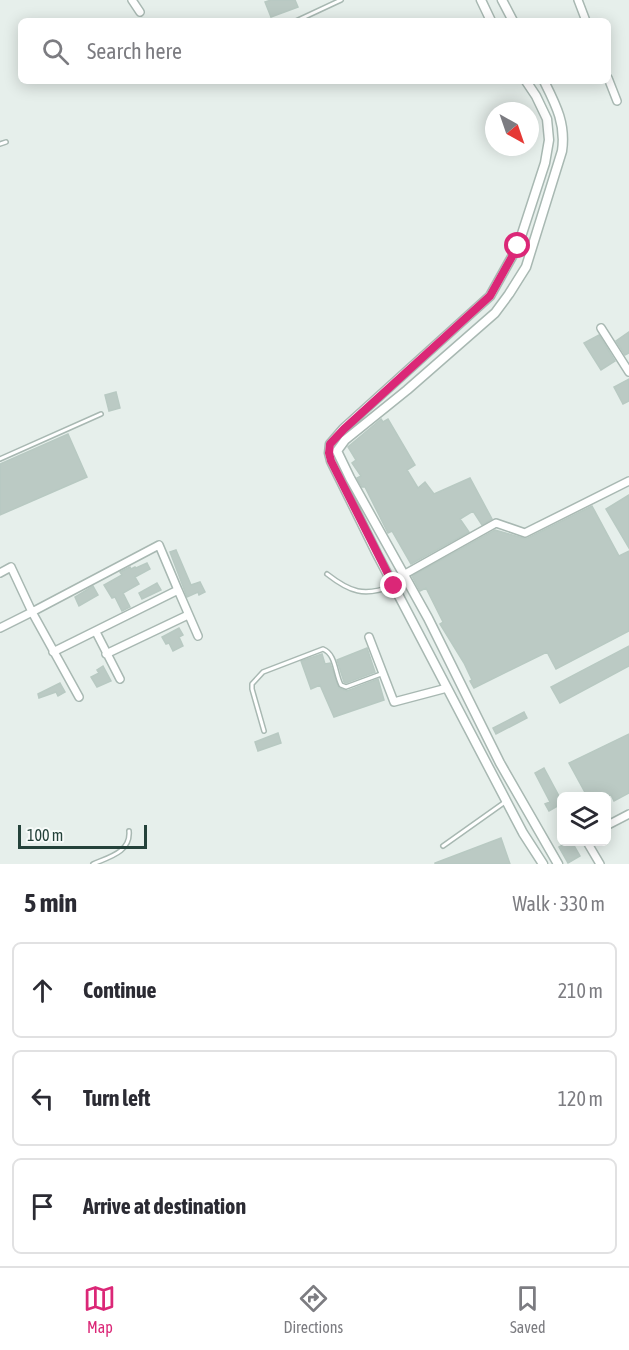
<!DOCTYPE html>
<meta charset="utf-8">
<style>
body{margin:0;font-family:"Asap Condensed",sans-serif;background:#f2f2f3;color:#2b2b33}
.controls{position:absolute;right:18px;bottom:18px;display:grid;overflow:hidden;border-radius:9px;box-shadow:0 3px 15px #0003}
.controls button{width:54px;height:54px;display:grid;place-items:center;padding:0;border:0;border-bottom:2px solid #e1e1e2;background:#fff;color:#2b2b33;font:30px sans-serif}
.compass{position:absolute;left:485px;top:102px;width:54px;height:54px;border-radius:50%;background:#fff;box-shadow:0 3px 15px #0003;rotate:140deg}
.scale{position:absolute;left:18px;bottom:15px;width:129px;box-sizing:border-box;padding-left:6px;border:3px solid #24423a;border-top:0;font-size:16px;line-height:21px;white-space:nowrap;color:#24423a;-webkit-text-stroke:4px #f7fbf9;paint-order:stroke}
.stop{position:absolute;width:18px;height:18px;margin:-14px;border:4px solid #db2777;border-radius:50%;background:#fff}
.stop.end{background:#db2777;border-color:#fff;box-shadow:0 2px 6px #0008}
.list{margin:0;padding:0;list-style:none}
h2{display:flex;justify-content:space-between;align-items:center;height:78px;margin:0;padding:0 24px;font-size:26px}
h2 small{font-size:20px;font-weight:400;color:#7c7c81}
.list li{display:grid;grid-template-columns:39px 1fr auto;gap:18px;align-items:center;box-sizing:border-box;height:96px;margin:0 12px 12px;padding:0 12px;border:2px solid #e1e1e2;border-radius:9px}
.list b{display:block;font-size:22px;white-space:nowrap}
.list em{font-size:20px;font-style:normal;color:#7c7c81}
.icon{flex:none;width:33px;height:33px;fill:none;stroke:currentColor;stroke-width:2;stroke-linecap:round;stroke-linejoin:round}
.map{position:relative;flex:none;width:629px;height:864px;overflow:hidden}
.search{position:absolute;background:#fff;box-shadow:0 3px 15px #0003;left:18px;right:18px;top:18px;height:66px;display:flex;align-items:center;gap:15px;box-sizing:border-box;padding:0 21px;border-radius:9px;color:#7c7c81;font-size:22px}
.sheet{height:402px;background:#fff}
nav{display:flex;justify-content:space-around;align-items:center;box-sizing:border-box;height:84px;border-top:2px solid #e1e1e2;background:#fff;font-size:16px;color:#7c7c81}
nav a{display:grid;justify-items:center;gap:3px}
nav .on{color:#db2777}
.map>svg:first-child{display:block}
</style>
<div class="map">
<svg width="629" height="864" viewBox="0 0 629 864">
<rect width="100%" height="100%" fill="#e6efeb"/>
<!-- building -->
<path fill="#bbcac4" stroke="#b8c9c2" stroke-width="1.5" d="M271 0H295L298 7 271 17 265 2Z
M629 332V353L625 355 616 341Z
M599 335 615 361 601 370 584 343Z
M629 379V401L623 404 614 387Z
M116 392 120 408 109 411 105 395Z
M381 419 383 422 388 419 415 465 407 470 418 488 425 482 434 494 470 478 492 519 482 525 473 511 460 519 469 532 411 564 392 531 388 533 365 487H362L357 478 361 476 352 463 356 460 348 447Z
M68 434 87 477 0 515V464Z
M629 495V548L606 509Z
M592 506 619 556 629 551V631L556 669 547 652 474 688 470 681 472 680 464 663 440 624 443 622 426 588 420 591 412 576 495 530 526 539Z
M176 550 191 585 200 582 205 592 199 595 198 592 187 597 170 552Z
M147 563 150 569 135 577 139 584 123 593 130 607 122 611 115 597 112 598 104 585 122 575 120 572 130 567 131 569 135 567 136 568Z
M157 583 161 590 142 599 139 593Z
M93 586 98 595 79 606 75 597Z
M179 628 183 635 179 637 183 646 173 651 169 643 166 644 162 637Z
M629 646V666L560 703 551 687Z
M367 648 375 672 346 683 344 682 337 660Z
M322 654 325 664 330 663 339 688 347 691 378 679 384 700 334 717 320 685 311 689 301 661Z
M103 666 111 681 97 687 91 677 99 673 97 670Z
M60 683 65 692 58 696 56 692 39 698 38 694Z
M524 712 527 718 496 734 493 728Z
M278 733 281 743 258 751 255 742Z
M629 734V793L614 801 611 795 587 796 569 763Z
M544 768 559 796 561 795V804L549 811 545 804 550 802 535 773Z
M501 838 510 864H435V863Z
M568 842H572L580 856 568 863 559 847Z"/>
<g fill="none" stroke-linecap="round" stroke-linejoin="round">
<defs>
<path id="service" d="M296 21 341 0
M0 144 6 142
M0 459 101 414
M327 574C350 592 364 597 392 586
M264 731 252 689V684L263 672 323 649C336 654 335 674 341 685L346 687 381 674
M443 846 505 802
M93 864C109 857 131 852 129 831"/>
<path id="minor" d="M132 0 140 12
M578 0 586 21
M608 78 617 101
M601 328 629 372
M0 573 11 567 32 612 0 628
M405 574 496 523 525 533 629 481
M96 632 120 679
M369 637 394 702 447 688
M53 652 178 590 198 636
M106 654 188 615
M79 697 32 612 159 545 178 590
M606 826 629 814
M587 842 600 864"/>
<path id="tertiary" d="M481 0 491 21
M502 0 513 21
M526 81 536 96 547 119 549 140 545 163 518 246 490 296 343 429 330 444 329 453 331 461 377 554 523 833 543 864
M544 81C556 105 566 124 562 151L526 267 509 294 495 313 407 390 345 440 337 451 350 478 428 618 500 763 558 864"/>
</defs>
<!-- service casing -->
<use href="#service" stroke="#a8b8b2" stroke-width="6"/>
<!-- minor casing -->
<use href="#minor" stroke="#a8b8b2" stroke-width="10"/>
<!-- tertiary casing -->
<use href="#tertiary" stroke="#a8b8b2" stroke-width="11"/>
<!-- service -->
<use href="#service" stroke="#fff" stroke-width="3"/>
<!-- minor -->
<use href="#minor" stroke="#fff" stroke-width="7"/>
<!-- tertiary -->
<use href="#tertiary" stroke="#fff" stroke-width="8"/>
</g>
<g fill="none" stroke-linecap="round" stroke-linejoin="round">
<!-- route -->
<path stroke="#db2777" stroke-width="8" d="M394 586 331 461 329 453 330 444 344 429 490 296 518 246"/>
</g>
</svg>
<div class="controls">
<button><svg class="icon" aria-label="layers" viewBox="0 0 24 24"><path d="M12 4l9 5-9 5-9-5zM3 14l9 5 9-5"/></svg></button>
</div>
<svg class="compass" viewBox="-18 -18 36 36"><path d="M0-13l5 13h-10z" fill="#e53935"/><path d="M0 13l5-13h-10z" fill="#7c7c81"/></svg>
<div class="scale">100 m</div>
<div class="stop" style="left:518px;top:246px"></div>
<div class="stop end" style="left:394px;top:586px"></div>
<div class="search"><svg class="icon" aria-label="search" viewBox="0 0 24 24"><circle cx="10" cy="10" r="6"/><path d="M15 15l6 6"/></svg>Search here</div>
</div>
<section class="sheet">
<h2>5 min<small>Walk · 330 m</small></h2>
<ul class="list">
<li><svg class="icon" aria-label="ahead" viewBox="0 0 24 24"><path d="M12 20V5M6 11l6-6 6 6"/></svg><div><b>Continue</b></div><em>210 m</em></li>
<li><svg class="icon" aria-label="left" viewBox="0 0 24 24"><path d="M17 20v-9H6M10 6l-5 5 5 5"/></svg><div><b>Turn left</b></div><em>120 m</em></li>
<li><svg class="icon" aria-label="arrive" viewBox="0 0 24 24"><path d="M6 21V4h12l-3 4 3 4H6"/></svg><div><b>Arrive at destination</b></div></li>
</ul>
</section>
<nav>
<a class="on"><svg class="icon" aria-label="map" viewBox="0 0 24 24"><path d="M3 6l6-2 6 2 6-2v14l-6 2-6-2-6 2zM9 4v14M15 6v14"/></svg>Map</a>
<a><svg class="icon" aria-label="directions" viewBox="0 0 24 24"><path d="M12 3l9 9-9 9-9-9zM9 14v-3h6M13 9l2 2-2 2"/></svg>Directions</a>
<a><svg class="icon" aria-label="saved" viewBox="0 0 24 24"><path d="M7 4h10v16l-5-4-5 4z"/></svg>Saved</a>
</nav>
